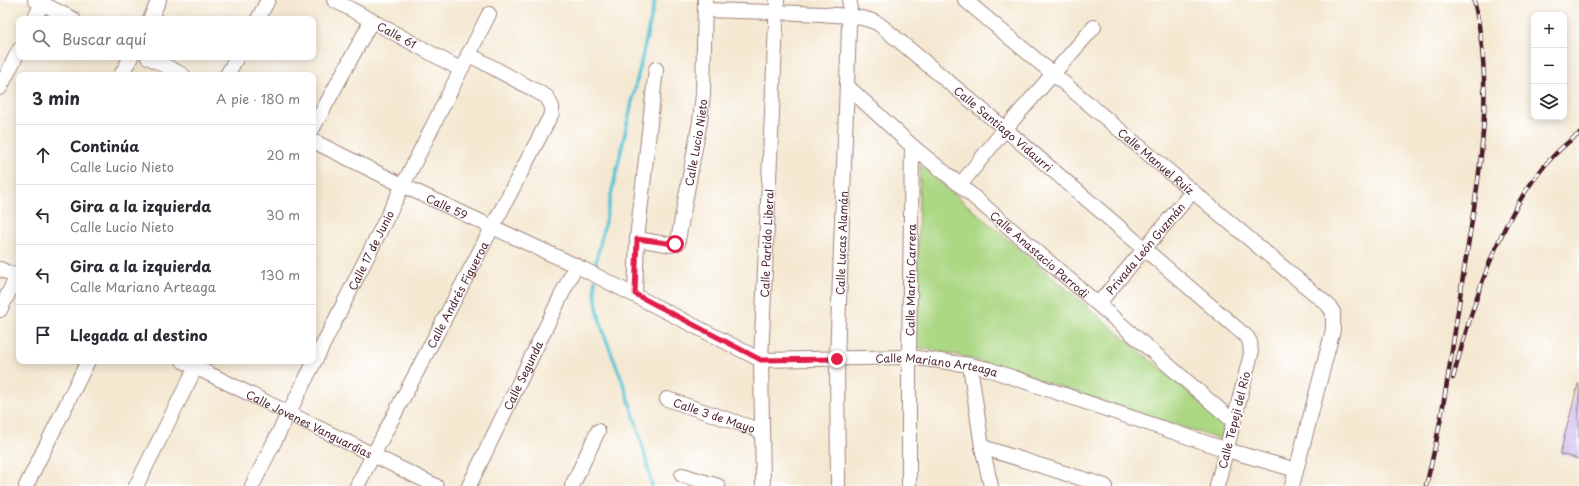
<!DOCTYPE html>
<html lang="es">
<meta charset="utf-8">
<style>
body{margin:0;font-family:"Playpen Sans",sans-serif;background:#f7f7f7;color:#2b2b33}
.controls{position:absolute;right:12px;top:12px;display:grid;overflow:hidden;border-radius:8px;box-shadow:0 2px 10px #0003}
.controls button{width:36px;height:36px;display:grid;place-items:center;padding:0;border:0;border-bottom:1px solid #e1e1e2;background:#fff;color:#2b2b33;font:20px sans-serif}
.stop{position:absolute;width:12px;height:12px;margin:-9px;border:3px solid #e11d48;border-radius:50%;background:#fff}
.stop.end{background:#e11d48;border-color:#fff;box-shadow:0 1px 4px #0008}
.list{margin:0;padding:0;list-style:none}
h2{display:flex;justify-content:space-between;align-items:center;height:52px;margin:0;padding:0 16px;font-size:17px}
h2 small{font-size:13px;font-weight:400;color:#7c7c81}
.list li{display:grid;grid-template-columns:26px 1fr auto;gap:12px;align-items:center;box-sizing:border-box;height:60px;padding:0 16px;border-top:1px solid #e1e1e2}
.list b{display:block;font-size:15px;white-space:nowrap}
.list p{margin:0;font-size:13px;white-space:nowrap;color:#7c7c81}
.list em{font-size:13px;font-style:normal;color:#7c7c81}
.icon{flex:none;width:22px;height:22px;fill:none;stroke:currentColor;stroke-width:2;stroke-linecap:round;stroke-linejoin:round}
.map{position:relative;flex:none;width:1579px;height:486px;overflow:hidden}
.search{position:absolute;background:#fff;box-shadow:0 2px 10px #0003;left:16px;top:16px;width:300px;height:44px;display:flex;align-items:center;gap:10px;box-sizing:border-box;padding:0 14px;border-radius:8px;color:#7c7c81;font-size:15px}
.panel{position:absolute;background:#fff;box-shadow:0 2px 10px #0003;left:16px;top:72px;width:300px;height:292px;border-radius:8px}
.map>svg:first-child{display:block}
</style>
<div class="map">
<svg width="1579" height="486" viewBox="0 0 1579 486">
<rect width="100%" height="100%" fill="#fff"/>
<filter id="ink" filterUnits="userSpaceOnUse"><feTurbulence type="fractalNoise" baseFrequency=".025" numOctaves="2"/><feDisplacementMap in="SourceGraphic" scale="8" xChannelSelector="R" yChannelSelector="G"/><feConvolveMatrix kernelMatrix="1 2 1 2 8 2 1 2 1" color-interpolation-filters="sRGB"/></filter>
<filter id="wash" filterUnits="userSpaceOnUse"><feTurbulence type="fractalNoise" baseFrequency=".012" numOctaves="4" result="noise"/><feDisplacementMap in="SourceGraphic" scale="16" xChannelSelector="R" yChannelSelector="G"/><feGaussianBlur stdDeviation="0.9" result="paint"/><feColorMatrix in="noise" values="0 0 0 0 0 0 0 0 0 0 0 0 0 0 0 0 0 1.4 0 .05"/><feComposite in="paint" operator="in"/></filter>
<g filter="url(#wash)">
<rect width="100%" height="100%" fill="#f4e8d1"/>
<!-- green -->
<path fill="#acd783" stroke="#7b7b57" d="M920 165 1226 424 1222 440 997 366 957 355 915 347Z"/>
<g fill="none" stroke-linecap="round" stroke-linejoin="round">
<!-- stream -->
<path stroke="#5ac4d5" stroke-width="3.5" d="M595 272 596 262 655 0
M595 280C594 322 612 351 625 388 636 420 645 453 652 486"/>
</g>
<g id="blocks">
<!-- building -->
<path fill="#c8b3ef" d="M1578 384H1579V459L1560 454Z"/>
</g>
</g>
<g filter="url(#ink)">
<use href="#blocks" fill-opacity="0" stroke="#9f847e" stroke-width="1"/>
<g fill="none" stroke-linecap="round" stroke-linejoin="round">
<defs>
<g id="minor">
<path d="M35 0 73 19"/>
<path id="s1" d="M334 0 460 69"/>
<path id="s2" d="M965 0 1328 305 1333 312V330L1292 486"/>
<path id="s3" d="M705 10C744 11 783 12 822 14 840 16 862 15 879 24L1005 129 1247 337 1250 342 1251 354 1217 486"/>
<path d="M34 19 44 0"/>
<path d="M150 19 159 0"/>
<path d="M258 19 268 0"/>
<path d="M148 57 183 75"/>
<path d="M121 75 131 57"/>
<path d="M227 75 237 57"/>
<path id="s4" d="M847 86 912 146 960 185 1234 422"/>
<path d="M0 88 19 50"/>
<path d="M313 128 372 20"/>
<path id="s5" d="M313 141 402 185 583 269 761 360 909 357 970 365 988 369 1227 450 1296 470"/>
<path d="M960 185 1005 129 1094 27"/>
<path id="s6" d="M637 239 672 245 678 243V240L700 121 703 94 705 0"/>
<path d="M0 269 19 278"/>
<path d="M635 294 637 239 656 69"/>
<path id="s7" d="M1098 304 1192 192"/>
<path d="M0 310 19 272"/>
<path id="s8" d="M183 361 436 486"/>
<path d="M970 365 982 447 991 486"/>
<path id="s9" d="M667 399 762 431"/>
<path d="M982 447 1105 486"/>
<path d="M682 475 718 486"/>
<path d="M26 486 88 361"/>
<path d="M136 486 199 361"/>
<path id="s10" d="M252 486 489 14"/>
<path id="s11" d="M357 486 552 113V107L547 97 468 54"/>
<path id="s12" d="M469 486 576 265"/>
<path d="M572 486 598 431"/>
<path id="s13" d="M763 486 761 360 777 0"/>
<path id="s14" d="M838 486 837 359 850 0"/>
<path id="s15" d="M909 486V357L912 146"/>
</g>
</defs>
<!-- minor casing -->
<use href="#minor" stroke="#9f847e" stroke-width="16"/>
<!-- minor -->
<use href="#minor" stroke="#fff" stroke-width="14"/>
<defs>
<path id="rail" d="M1453 378C1475 297 1507 184 1579 134
M1426 486C1443 419 1452 351 1462 283 1477 186 1497 98 1474 0"/>
</defs>
<!-- rail casing -->
<use href="#rail" stroke="#4a1f2b" stroke-width="4.5"/>
<!-- rail -->
<use href="#rail" stroke="#fff" stroke-width="3" stroke-dasharray="9" stroke-linecap="butt"/>
</g>
</g>
<g fill="none" stroke-linecap="round" stroke-linejoin="round" filter="url(#ink)">
<!-- route -->
<path stroke="#e11d48" stroke-width="5" d="M675 244 637 239 635 294 761 360 837 359"/>
</g>
<g text-anchor="middle" dominant-baseline="central" stroke-width="4" stroke-linejoin="round" paint-order="stroke">
<!-- street labels -->
<g font-size="11" fill="#4a1f2b" stroke="#fff">
<text stroke="none"><textPath href="#s1" startOffset="72">Calle 61</textPath></text>
<text stroke="none"><textPath href="#s3" startOffset="338">Calle Santiago Vidaurri</textPath></text>
<text stroke="none"><textPath href="#s6" startOffset="144">Calle Lucio Nieto</textPath></text>
<text stroke="none"><textPath href="#s2" startOffset="250">Calle Manuel Ruíz</textPath></text>
<text stroke="none"><textPath href="#s5" startOffset="149">Calle 59</textPath></text>
<text stroke="none"><textPath href="#s13" startOffset="243">Calle Partido Liberal</textPath></text>
<text stroke="none"><textPath href="#s14" startOffset="243">Calle Lucas Alamán</textPath></text>
<text stroke="none"><textPath href="#s7" startOffset="73">Privada León Guzmán</textPath></text>
<text stroke="none"><textPath href="#s10" startOffset="264">Calle 17 de Junio</textPath></text>
<text stroke="none"><textPath href="#s4" startOffset="256">Calle Anastacio Parrodi</textPath></text>
<text stroke="none"><textPath href="#s15" startOffset="206">Calle Martín Carrera</textPath></text>
<text stroke="none"><textPath href="#s11" startOffset="216">Calle Andrés Figueroa</textPath></text>
<text stroke="none"><textPath href="#s5" startOffset="675">Calle Mariano Arteaga</textPath></text>
<text stroke="none"><textPath href="#s12" startOffset="123">Calle Segunda</textPath></text>
<text stroke="none"><textPath href="#s9" startOffset="50">Calle 3 de Mayo</textPath></text>
<text transform="translate(1234 420) rotate(-76)">Calle Tepeji del Río</text>
<text stroke="none"><textPath href="#s8" startOffset="141">Calle Jovenes Vanguardias</textPath></text>
</g>
</g>
</svg>
<div class="controls">
<button>+</button>
<button>−</button>
<button><svg class="icon" aria-label="layers" viewBox="0 0 24 24"><path d="M12 4l9 5-9 5-9-5zM3 14l9 5 9-5"/></svg></button>
</div>
<div class="stop" style="left:675px;top:244px"></div>
<div class="stop end" style="left:837px;top:359px"></div>
<div class="search"><svg class="icon" aria-label="search" viewBox="0 0 24 24"><circle cx="10" cy="10" r="6"/><path d="M15 15l6 6"/></svg>Buscar aquí</div>
<section class="panel">
<h2>3 min<small>A pie · 180 m</small></h2>
<ul class="list">
<li><svg class="icon" aria-label="ahead" viewBox="0 0 24 24"><path d="M12 20V5M6 11l6-6 6 6"/></svg><div><b>Continúa</b><p>Calle Lucio Nieto</p></div><em>20 m</em></li>
<li><svg class="icon" aria-label="left" viewBox="0 0 24 24"><path d="M17 20v-9H6M10 6l-5 5 5 5"/></svg><div><b>Gira a la izquierda</b><p>Calle Lucio Nieto</p></div><em>30 m</em></li>
<li><svg class="icon" aria-label="left" viewBox="0 0 24 24"><path d="M17 20v-9H6M10 6l-5 5 5 5"/></svg><div><b>Gira a la izquierda</b><p>Calle Mariano Arteaga</p></div><em>130 m</em></li>
<li><svg class="icon" aria-label="arrive" viewBox="0 0 24 24"><path d="M6 21V4h12l-3 4 3 4H6"/></svg><div><b>Llegada al destino</b></div></li>
</ul>
</section>
</div>
